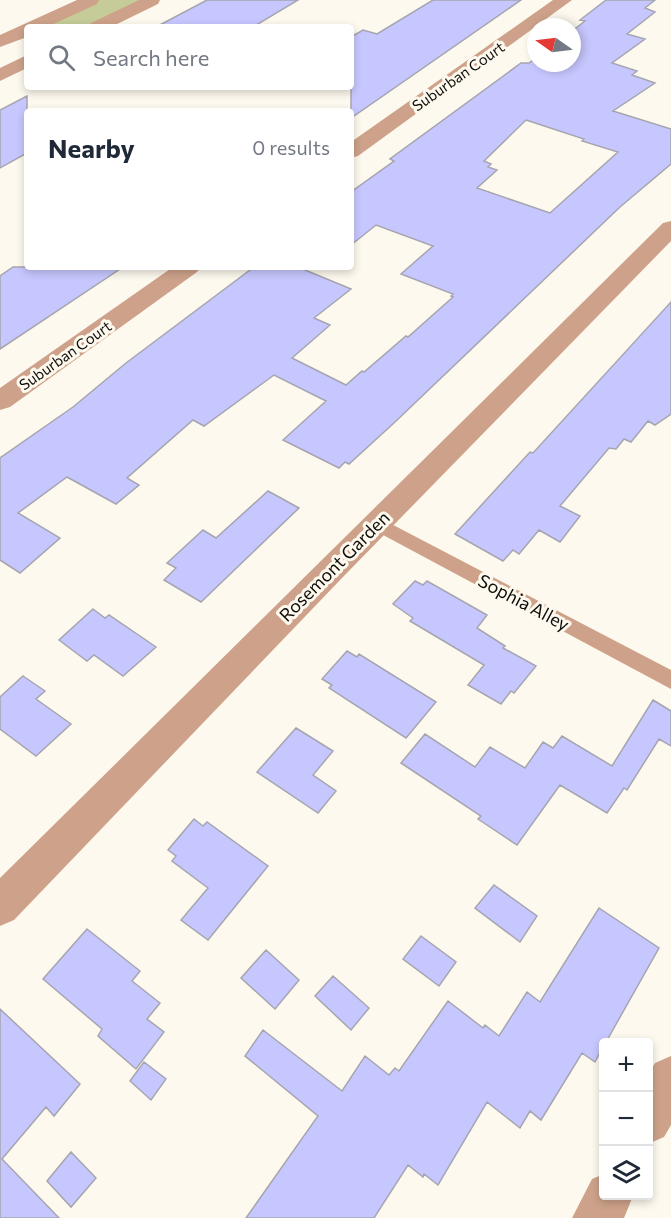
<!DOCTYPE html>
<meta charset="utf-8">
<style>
body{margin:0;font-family:Commissioner,sans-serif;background:#f6f6f7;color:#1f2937}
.controls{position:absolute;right:18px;bottom:18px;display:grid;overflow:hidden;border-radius:6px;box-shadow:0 3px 9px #0003}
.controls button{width:54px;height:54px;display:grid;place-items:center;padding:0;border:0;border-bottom:2px solid #e0e1e3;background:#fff;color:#1f2937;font:30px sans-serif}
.compass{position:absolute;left:527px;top:18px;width:54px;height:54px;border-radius:50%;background:#fff;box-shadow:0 3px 9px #0003;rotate:284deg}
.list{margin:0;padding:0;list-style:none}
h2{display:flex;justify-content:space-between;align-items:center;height:78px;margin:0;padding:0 24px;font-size:26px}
h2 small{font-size:20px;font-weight:400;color:#747a83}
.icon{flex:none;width:33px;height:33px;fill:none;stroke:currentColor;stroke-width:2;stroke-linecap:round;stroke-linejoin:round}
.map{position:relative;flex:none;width:671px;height:1218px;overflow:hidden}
.search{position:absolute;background:#fff;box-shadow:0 3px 9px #0003;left:24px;top:24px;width:330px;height:66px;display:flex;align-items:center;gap:15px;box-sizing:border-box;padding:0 21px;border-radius:6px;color:#747a83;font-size:22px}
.panel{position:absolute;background:#fff;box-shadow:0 3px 9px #0003;left:24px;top:108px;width:330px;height:162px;border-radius:6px}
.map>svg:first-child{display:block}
</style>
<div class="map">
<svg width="671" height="1218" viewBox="0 0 671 1218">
<rect width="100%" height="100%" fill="#fef9ee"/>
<!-- green -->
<path fill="#c5cc9a" d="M98 0H142L86 27H41Z"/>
<!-- building -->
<path fill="#c7c7ff" stroke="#a5a5b0" stroke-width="1.5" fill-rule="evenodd" d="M207 0H298L253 27H156Z
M433 0H521L351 118V37L363 30 377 34Z
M606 0H655L645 8 655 12 627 34 645 39 612 63 637 71 632 75 655 83 613 111 671 129V164L620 207 395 422 349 464 345 462 339 468 283 440 326 401 274 375 204 426 193 420 127 478 139 485 116 504 67 477 18 513 60 538 20 573 0 560V458L73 407 126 363 254 267H298L351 289 314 318 330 325 292 358 346 385 362 371 364 372 406 336 408 337 453 297 451 296 453 294 401 274 433 246 376 225 351 245V192L394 161 390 159 521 63H529L536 58V63H572V31L585 21 580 20ZM526 120 584 139 582 141 618 152 550 213 477 188 497 170 488 167 491 164 484 161Z
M27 96V153L0 168V110Z
M13 267H123L0 349V276Z
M671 302V414L655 425 648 421 631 442 624 439 616 449 609 448 560 506 580 516 560 542 539 530 519 554 513 550 503 561 455 534 530 452 533 453Z
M268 491 299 508 201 602 164 580 176 568 167 563 203 530 216 538Z
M415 581 423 585 427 581 487 615 477 628 505 646 503 648 536 666 514 693 511 691 501 704 468 685 484 665 410 621 413 618 393 604Z
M93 609 105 618 109 615 156 647 123 676 94 655 87 661 59 640Z
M347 651 357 657 359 654 436 702 406 738 329 688 332 685 322 679Z
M23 676 45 691 36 699 71 724 36 756 0 729V697Z
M653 700 671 711V746L659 739 627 790 624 788 607 813 560 785 517 845 478 819 481 816 401 763 425 734 475 767 490 747 525 768 543 742 553 748 562 736 612 766Z
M296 728 333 751 313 775 336 791 318 813 257 772Z
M194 819 203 826 207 822 268 866 208 940 181 920 208 888 172 861 176 856 168 850Z
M494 885 537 916 520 942 475 908Z
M599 908 659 948 606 1042H603V1047L595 1062 582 1053 541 1120 530 1111 520 1128 487 1102 438 1185 424 1174 423 1177 408 1165 374 1218H246L318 1116 245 1056 263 1030 342 1091 365 1056 389 1075 395 1068 399 1071 448 1001 483 1028 485 1025 499 1036 527 992 540 1002Z
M87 929 140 971 132 981 160 1003 147 1019 164 1032 136 1069 98 1036 102 1029 43 979Z
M421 936 456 962 439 986 403 959Z
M266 950 299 980 275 1009 241 978Z
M333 976 369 1008 351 1030 315 996Z
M0 1009 80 1084 54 1116 46 1107 2 1159 59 1218H0Z
M144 1062 166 1079 151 1100 130 1081Z
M71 1152 96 1178 71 1207 47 1181Z"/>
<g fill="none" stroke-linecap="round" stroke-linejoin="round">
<!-- service -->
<path fill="#cea28a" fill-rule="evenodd" d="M376 516 671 670V689L370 528 367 523 370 518Z"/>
<!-- minor -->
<path fill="#cea28a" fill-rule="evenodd" d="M77 0H99L97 4 47 27H27V37L0 47V35Z
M139 0H160L158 4 111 27H88L91 23Z
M553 0H572L358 156 351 158V142Z
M27 55V68L0 81V68Z
M173 267H201L197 272 10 407 0 410V388Z
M671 1056V1125L664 1137 648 1144V1074L655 1063Z
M604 1174V1196H633L624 1218H572L592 1179Z"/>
<!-- tertiary -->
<path fill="#cea28a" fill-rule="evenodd" d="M671 221V241L342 578 14 920 0 926V878L663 223Z"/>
</g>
<g text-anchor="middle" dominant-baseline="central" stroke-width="6" stroke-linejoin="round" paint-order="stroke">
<!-- far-street labels -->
<g font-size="15" fill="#0f0d09" stroke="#fef9ee">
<text transform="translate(458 76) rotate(-35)">Suburban Court</text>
<text transform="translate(65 355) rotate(-35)">Suburban Court</text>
</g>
<!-- street labels -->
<g font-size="18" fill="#0f0d09" stroke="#fef9ee">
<text transform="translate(334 566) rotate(-45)">Rosemont Garden</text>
<text transform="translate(524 602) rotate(28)">Sophia Alley</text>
</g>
</g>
</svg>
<div class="controls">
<button>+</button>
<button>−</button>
<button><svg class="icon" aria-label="layers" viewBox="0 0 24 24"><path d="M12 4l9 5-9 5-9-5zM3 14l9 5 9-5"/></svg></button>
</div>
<svg class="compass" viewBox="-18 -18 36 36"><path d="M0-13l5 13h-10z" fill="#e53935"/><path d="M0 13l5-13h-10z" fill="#747a83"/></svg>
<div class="search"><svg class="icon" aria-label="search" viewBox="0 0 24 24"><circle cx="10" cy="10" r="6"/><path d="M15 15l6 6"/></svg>Search here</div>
<section class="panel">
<h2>Nearby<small>0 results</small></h2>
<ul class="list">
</ul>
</section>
</div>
